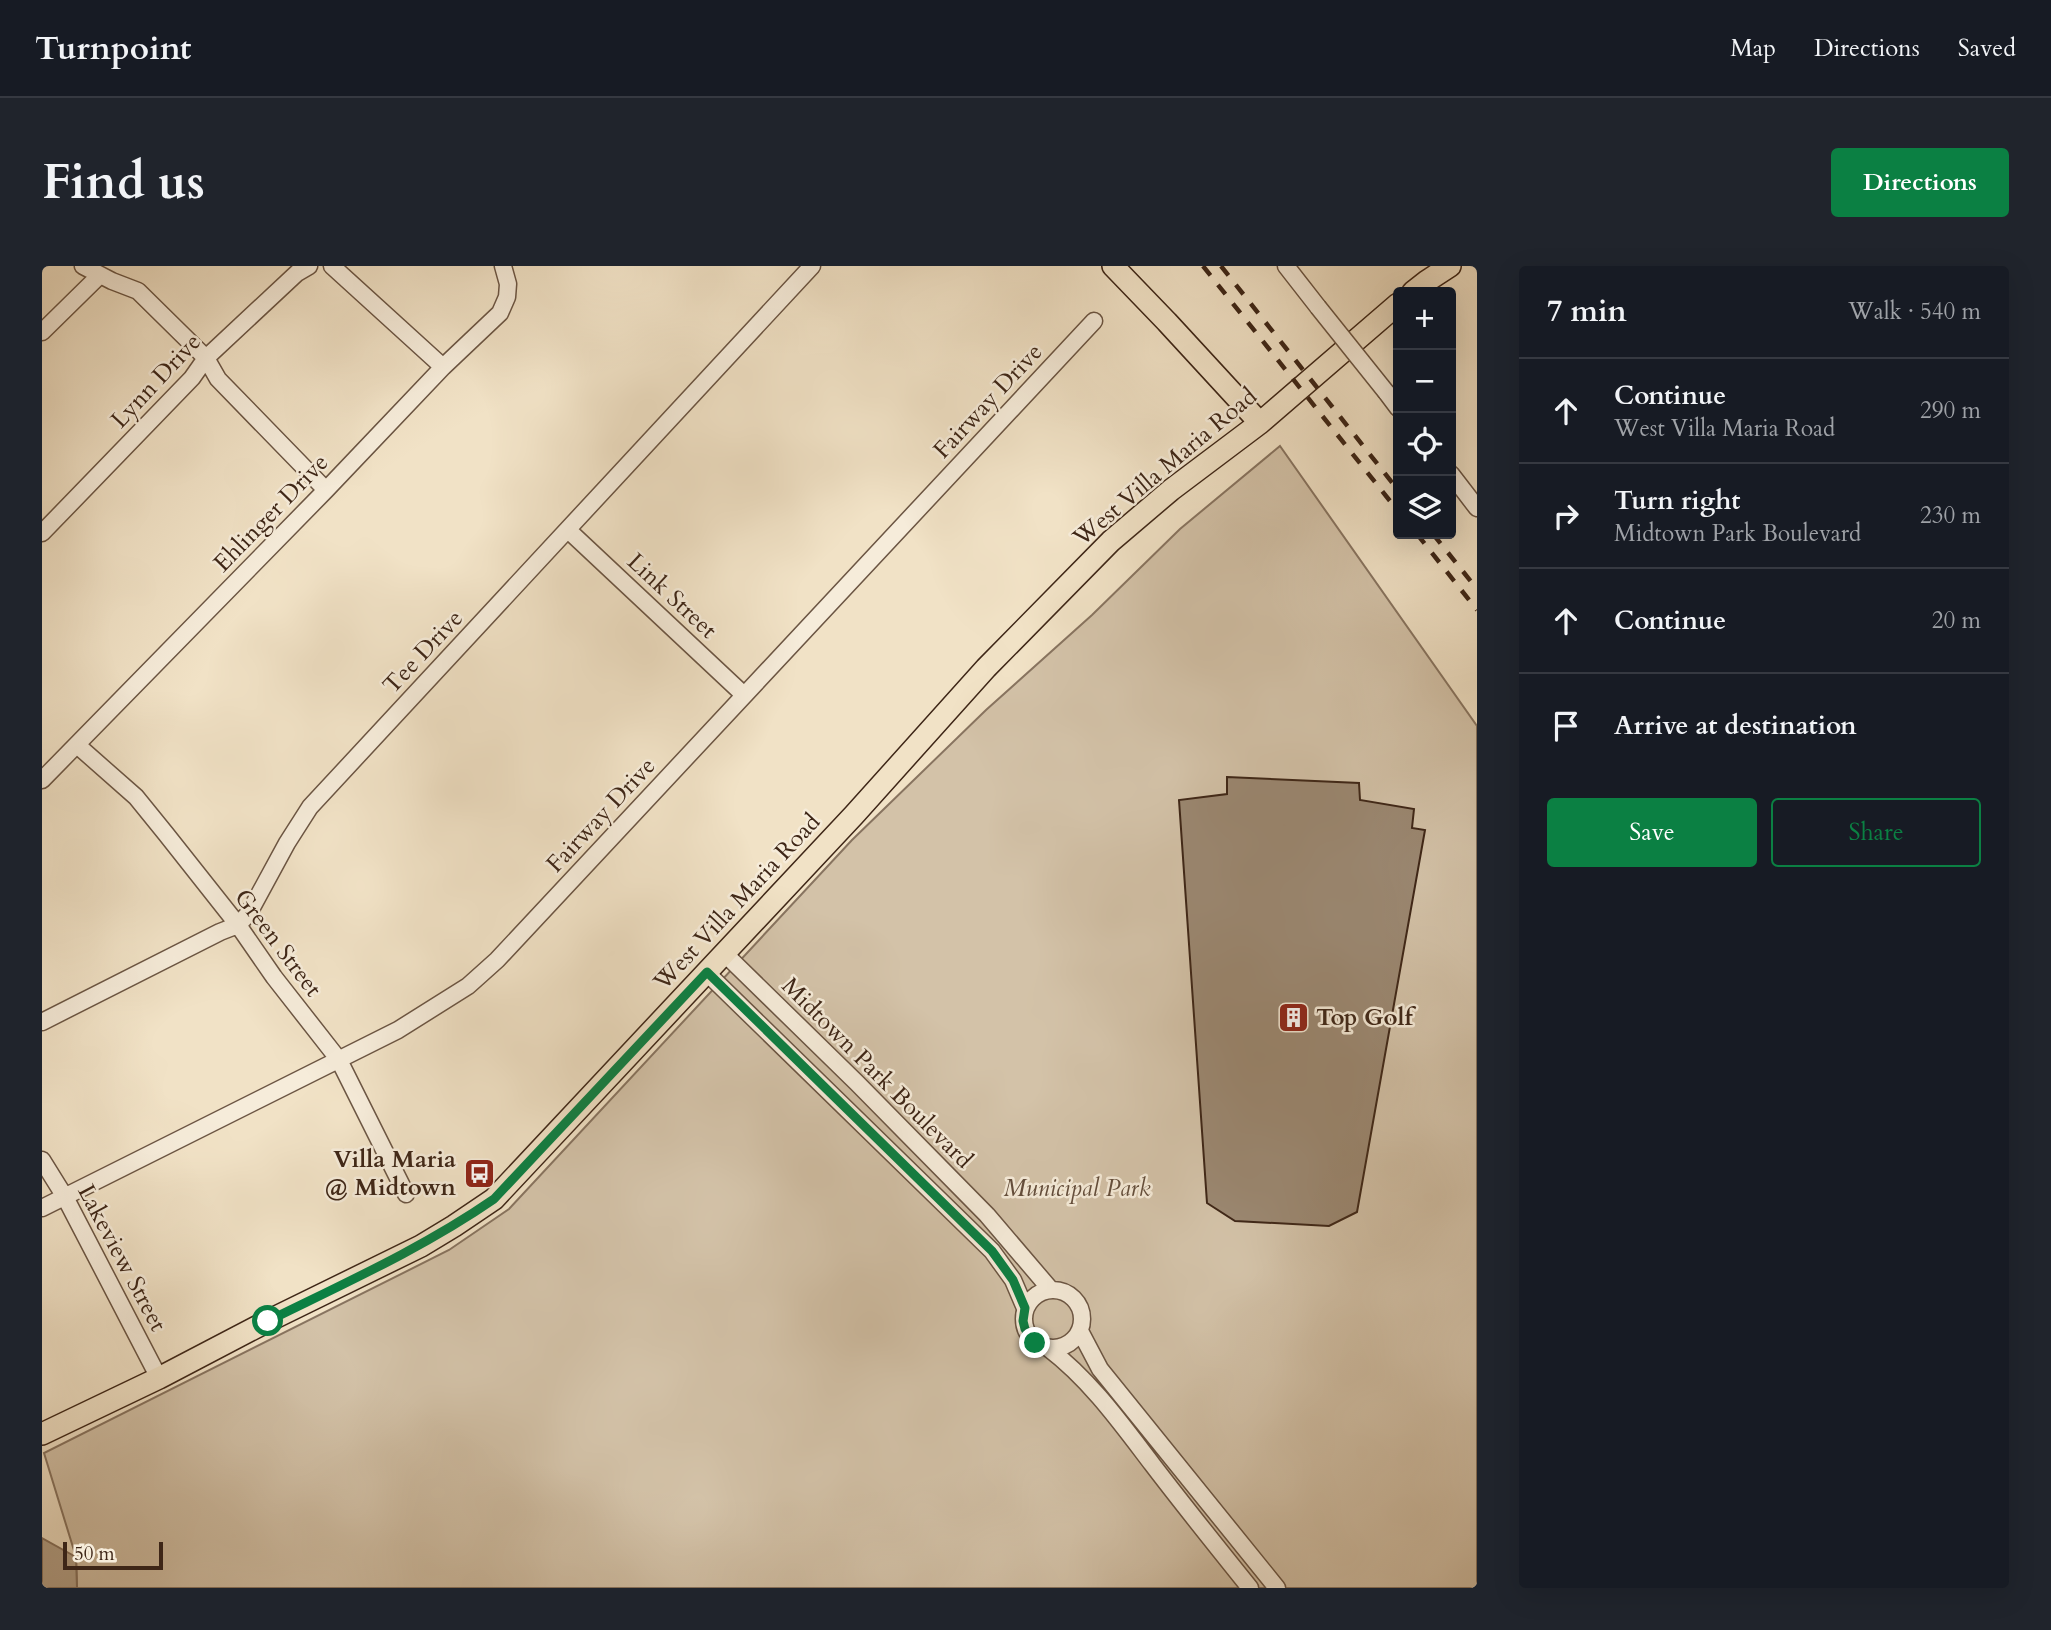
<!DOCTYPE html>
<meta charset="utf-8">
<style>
body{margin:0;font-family:Cardo,serif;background:#20242c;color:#f1f3f6}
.controls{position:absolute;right:21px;top:21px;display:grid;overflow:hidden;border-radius:7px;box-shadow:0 7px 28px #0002}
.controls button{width:63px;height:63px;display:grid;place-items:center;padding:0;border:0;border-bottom:2px solid #363941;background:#171b24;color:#f1f3f6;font:35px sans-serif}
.scale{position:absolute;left:21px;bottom:18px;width:100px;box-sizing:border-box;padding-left:7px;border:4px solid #3e2617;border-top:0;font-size:19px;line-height:24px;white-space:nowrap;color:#3e2617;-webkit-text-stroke:5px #f6ecda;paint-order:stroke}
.stop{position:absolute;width:21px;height:21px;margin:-16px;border:5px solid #0b8043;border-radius:50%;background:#fff}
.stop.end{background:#0b8043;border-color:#fff;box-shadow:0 2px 7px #0008}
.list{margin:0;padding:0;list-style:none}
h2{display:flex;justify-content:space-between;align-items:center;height:91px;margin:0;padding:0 28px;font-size:30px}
h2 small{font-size:23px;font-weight:400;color:#9ea1a6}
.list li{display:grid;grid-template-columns:46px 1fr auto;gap:21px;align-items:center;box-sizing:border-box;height:105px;padding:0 28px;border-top:2px solid #363941}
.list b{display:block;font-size:26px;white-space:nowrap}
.list p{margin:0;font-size:23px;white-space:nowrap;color:#9ea1a6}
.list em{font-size:23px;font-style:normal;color:#9ea1a6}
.actions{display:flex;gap:14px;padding:21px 28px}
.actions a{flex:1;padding:16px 0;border:2px solid #0b8043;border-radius:7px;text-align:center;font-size:24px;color:#0b8043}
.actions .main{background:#0b8043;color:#fff}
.icon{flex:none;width:38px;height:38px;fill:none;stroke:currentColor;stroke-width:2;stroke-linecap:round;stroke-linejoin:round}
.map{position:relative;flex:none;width:1435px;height:1322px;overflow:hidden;border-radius:7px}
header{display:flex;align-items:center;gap:42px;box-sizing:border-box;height:98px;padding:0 35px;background:#171b24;border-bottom:2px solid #363941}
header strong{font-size:33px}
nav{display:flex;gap:38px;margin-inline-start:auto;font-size:24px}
.intro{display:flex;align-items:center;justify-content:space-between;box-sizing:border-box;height:168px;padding:0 42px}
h1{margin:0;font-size:49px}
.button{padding:18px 32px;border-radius:7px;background:#0b8043;color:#fff;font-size:24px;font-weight:700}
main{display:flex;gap:42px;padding:0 42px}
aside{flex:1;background:#171b24;border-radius:7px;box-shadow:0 7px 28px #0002}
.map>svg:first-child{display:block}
</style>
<header>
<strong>Turnpoint</strong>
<nav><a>Map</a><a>Directions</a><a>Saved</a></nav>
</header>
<div class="intro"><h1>Find us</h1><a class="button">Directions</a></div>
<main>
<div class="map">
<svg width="1435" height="1322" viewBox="0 0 1435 1322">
<rect width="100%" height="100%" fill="#f1e2c6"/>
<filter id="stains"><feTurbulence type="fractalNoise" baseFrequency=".00286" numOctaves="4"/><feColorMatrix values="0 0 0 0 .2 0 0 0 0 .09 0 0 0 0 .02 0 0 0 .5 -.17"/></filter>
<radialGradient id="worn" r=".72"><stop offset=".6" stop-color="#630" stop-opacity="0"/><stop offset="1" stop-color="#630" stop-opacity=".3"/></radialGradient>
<!-- green -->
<path fill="#d3c2a8" stroke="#887460" stroke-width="2" d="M1238 180 1435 460V1322H35L34 1291 2 1187 407 984 467 943 810 574 944 444 1050 349 1138 263Z"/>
<!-- water -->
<path fill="#b4a28a" stroke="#85705c" stroke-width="2" d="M0 1272 34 1291 35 1322H0Z"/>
<!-- building -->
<path fill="#9b8872" stroke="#3e2617" stroke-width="2" d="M1185 511 1317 517 1318 534 1372 543 1370 562 1383 564 1315 946 1287 960 1193 955 1165 937 1137 534 1185 528Z"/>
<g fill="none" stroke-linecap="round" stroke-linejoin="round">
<defs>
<path id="minor" d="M41 0 70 15 96 25 164 92 176 113 284 224
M290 0 401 101
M1244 0 1276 41
M0 66 58 9
M1344 126 1356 142
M1409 208 1435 242
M526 264 702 429
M0 267 150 112 164 92 255 7 267 0
M35 479 94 531 124 568 196 659 232 711 297 794 364 928
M0 514 284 224 401 101 458 47 465 31 466 18 461 0
M683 688 815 817 945 949 1009 1024
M665 707 950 985 971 1014 983 1042
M0 756 178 666 196 659 207 647 245 577 268 541 770 0
M0 894 23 931 117 1112
M0 942 356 764 426 720 455 694 1052 55
M982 1053a29 29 0 1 1 58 0a29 29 0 1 1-58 0Z
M1038 1065 1058 1103 1235 1322
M1006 1082C1048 1114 1078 1156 1110 1198 1142 1240 1175 1281 1208 1322"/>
<path id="major" d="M1071 0 1125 56 1218 157
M1371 26 1385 15 1408 0
M0 1168 117 1112 226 1055 379 980 412 960 452 933 812 549 944 402 1069 275 1129 224 1218 157 1356 38"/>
</defs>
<!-- minor casing -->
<use href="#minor" stroke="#6b5543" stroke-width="19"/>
<!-- major casing -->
<use href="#major" stroke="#3e2617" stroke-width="24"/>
<!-- minor -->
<use href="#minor" stroke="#f6ecda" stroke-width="16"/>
<!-- major -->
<use href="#major" stroke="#f1e2c6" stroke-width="21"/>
<!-- rail -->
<path stroke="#3e2617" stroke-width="4.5" stroke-dasharray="12 12" stroke-linecap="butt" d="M1161 0 1356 245
M1179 0 1356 224
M1375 268 1435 344
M1391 268 1435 323"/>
<defs>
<path id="minor-bridge" d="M1276 41 1344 126"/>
</defs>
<!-- minor-bridge casing -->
<use href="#minor-bridge" stroke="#6b5543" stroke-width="19" stroke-linecap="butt"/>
<!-- minor-bridge -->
<use href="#minor-bridge" stroke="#f6ecda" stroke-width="16"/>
</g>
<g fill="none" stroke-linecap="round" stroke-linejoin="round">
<!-- route -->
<path stroke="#0b8043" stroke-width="9" d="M226 1055C303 1017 381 982 452 933L665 706 950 985 971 1014 983 1042 981 1055 983 1063 993 1077"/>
</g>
<!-- icons -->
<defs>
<symbol id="building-square" viewBox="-11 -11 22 22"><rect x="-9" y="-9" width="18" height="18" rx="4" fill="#8f2418" stroke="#f6ecda"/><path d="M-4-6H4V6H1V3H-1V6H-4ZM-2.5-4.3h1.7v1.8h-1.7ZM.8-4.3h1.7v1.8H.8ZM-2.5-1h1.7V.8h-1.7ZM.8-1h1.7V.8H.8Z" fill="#fff"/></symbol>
<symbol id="bus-square" viewBox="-11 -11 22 22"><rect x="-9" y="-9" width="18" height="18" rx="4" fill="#8f2418" stroke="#f6ecda"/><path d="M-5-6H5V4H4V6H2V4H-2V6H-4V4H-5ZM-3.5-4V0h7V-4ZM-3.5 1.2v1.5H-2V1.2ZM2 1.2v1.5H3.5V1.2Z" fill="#fff"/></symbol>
</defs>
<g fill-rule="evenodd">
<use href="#building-square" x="1234" y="734" width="35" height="35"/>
<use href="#bus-square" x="420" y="890" width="35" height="35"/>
</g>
<g text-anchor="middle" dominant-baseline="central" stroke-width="5" stroke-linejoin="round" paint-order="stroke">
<!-- street labels -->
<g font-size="24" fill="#3e2617" stroke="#f6ecda">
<text transform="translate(114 115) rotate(-47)">Lynn Drive</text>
<text transform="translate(946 135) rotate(-47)">Fairway Drive</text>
<text transform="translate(1123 201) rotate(-40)">West Villa Maria Road</text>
<text transform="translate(229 247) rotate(-46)">Ehlinger Drive</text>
<text transform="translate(630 330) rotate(43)">Link Street</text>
<text transform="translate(381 386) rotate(-47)">Tee Drive</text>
<text transform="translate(559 549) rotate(-47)">Fairway Drive</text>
<text transform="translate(695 636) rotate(-47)">West Villa Maria Road</text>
<text transform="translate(236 677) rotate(53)">Green Street</text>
<text transform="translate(835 807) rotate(45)">Midtown Park Boulevard</text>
<text transform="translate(80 992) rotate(62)">Lakeview Street</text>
</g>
<!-- poi labels -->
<g font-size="24" font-weight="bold" fill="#3e2617" stroke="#f6ecda" text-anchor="start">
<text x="1274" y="751">Top Golf</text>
<text x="414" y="893" text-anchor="end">Villa Maria<tspan x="414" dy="28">@ Midtown</tspan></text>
</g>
<!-- park labels -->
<g font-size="24" font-style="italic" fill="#634d3b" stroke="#f6ecda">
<text x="1035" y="922">Municipal Park</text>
</g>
</g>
<rect width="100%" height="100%" filter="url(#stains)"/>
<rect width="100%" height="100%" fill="url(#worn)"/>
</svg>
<div class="controls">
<button>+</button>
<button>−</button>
<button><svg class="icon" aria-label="locate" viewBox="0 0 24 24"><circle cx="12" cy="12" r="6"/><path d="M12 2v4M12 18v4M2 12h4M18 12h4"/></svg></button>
<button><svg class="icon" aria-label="layers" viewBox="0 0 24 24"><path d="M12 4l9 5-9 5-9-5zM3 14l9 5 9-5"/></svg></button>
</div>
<div class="scale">50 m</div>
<div class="stop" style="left:226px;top:1055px"></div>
<div class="stop end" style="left:993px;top:1077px"></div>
</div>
<aside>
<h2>7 min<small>Walk · 540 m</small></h2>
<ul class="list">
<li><svg class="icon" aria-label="ahead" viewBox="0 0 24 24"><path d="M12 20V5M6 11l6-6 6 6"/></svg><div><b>Continue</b><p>West Villa Maria Road</p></div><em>290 m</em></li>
<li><svg class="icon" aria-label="right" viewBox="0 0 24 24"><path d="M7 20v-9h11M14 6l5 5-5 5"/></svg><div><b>Turn right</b><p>Midtown Park Boulevard</p></div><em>230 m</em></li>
<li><svg class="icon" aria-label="ahead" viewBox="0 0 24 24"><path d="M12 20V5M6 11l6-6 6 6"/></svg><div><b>Continue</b></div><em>20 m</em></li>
<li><svg class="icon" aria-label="arrive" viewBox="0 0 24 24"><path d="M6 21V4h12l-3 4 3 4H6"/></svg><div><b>Arrive at destination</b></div></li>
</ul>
<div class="actions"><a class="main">Save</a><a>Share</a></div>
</aside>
</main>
